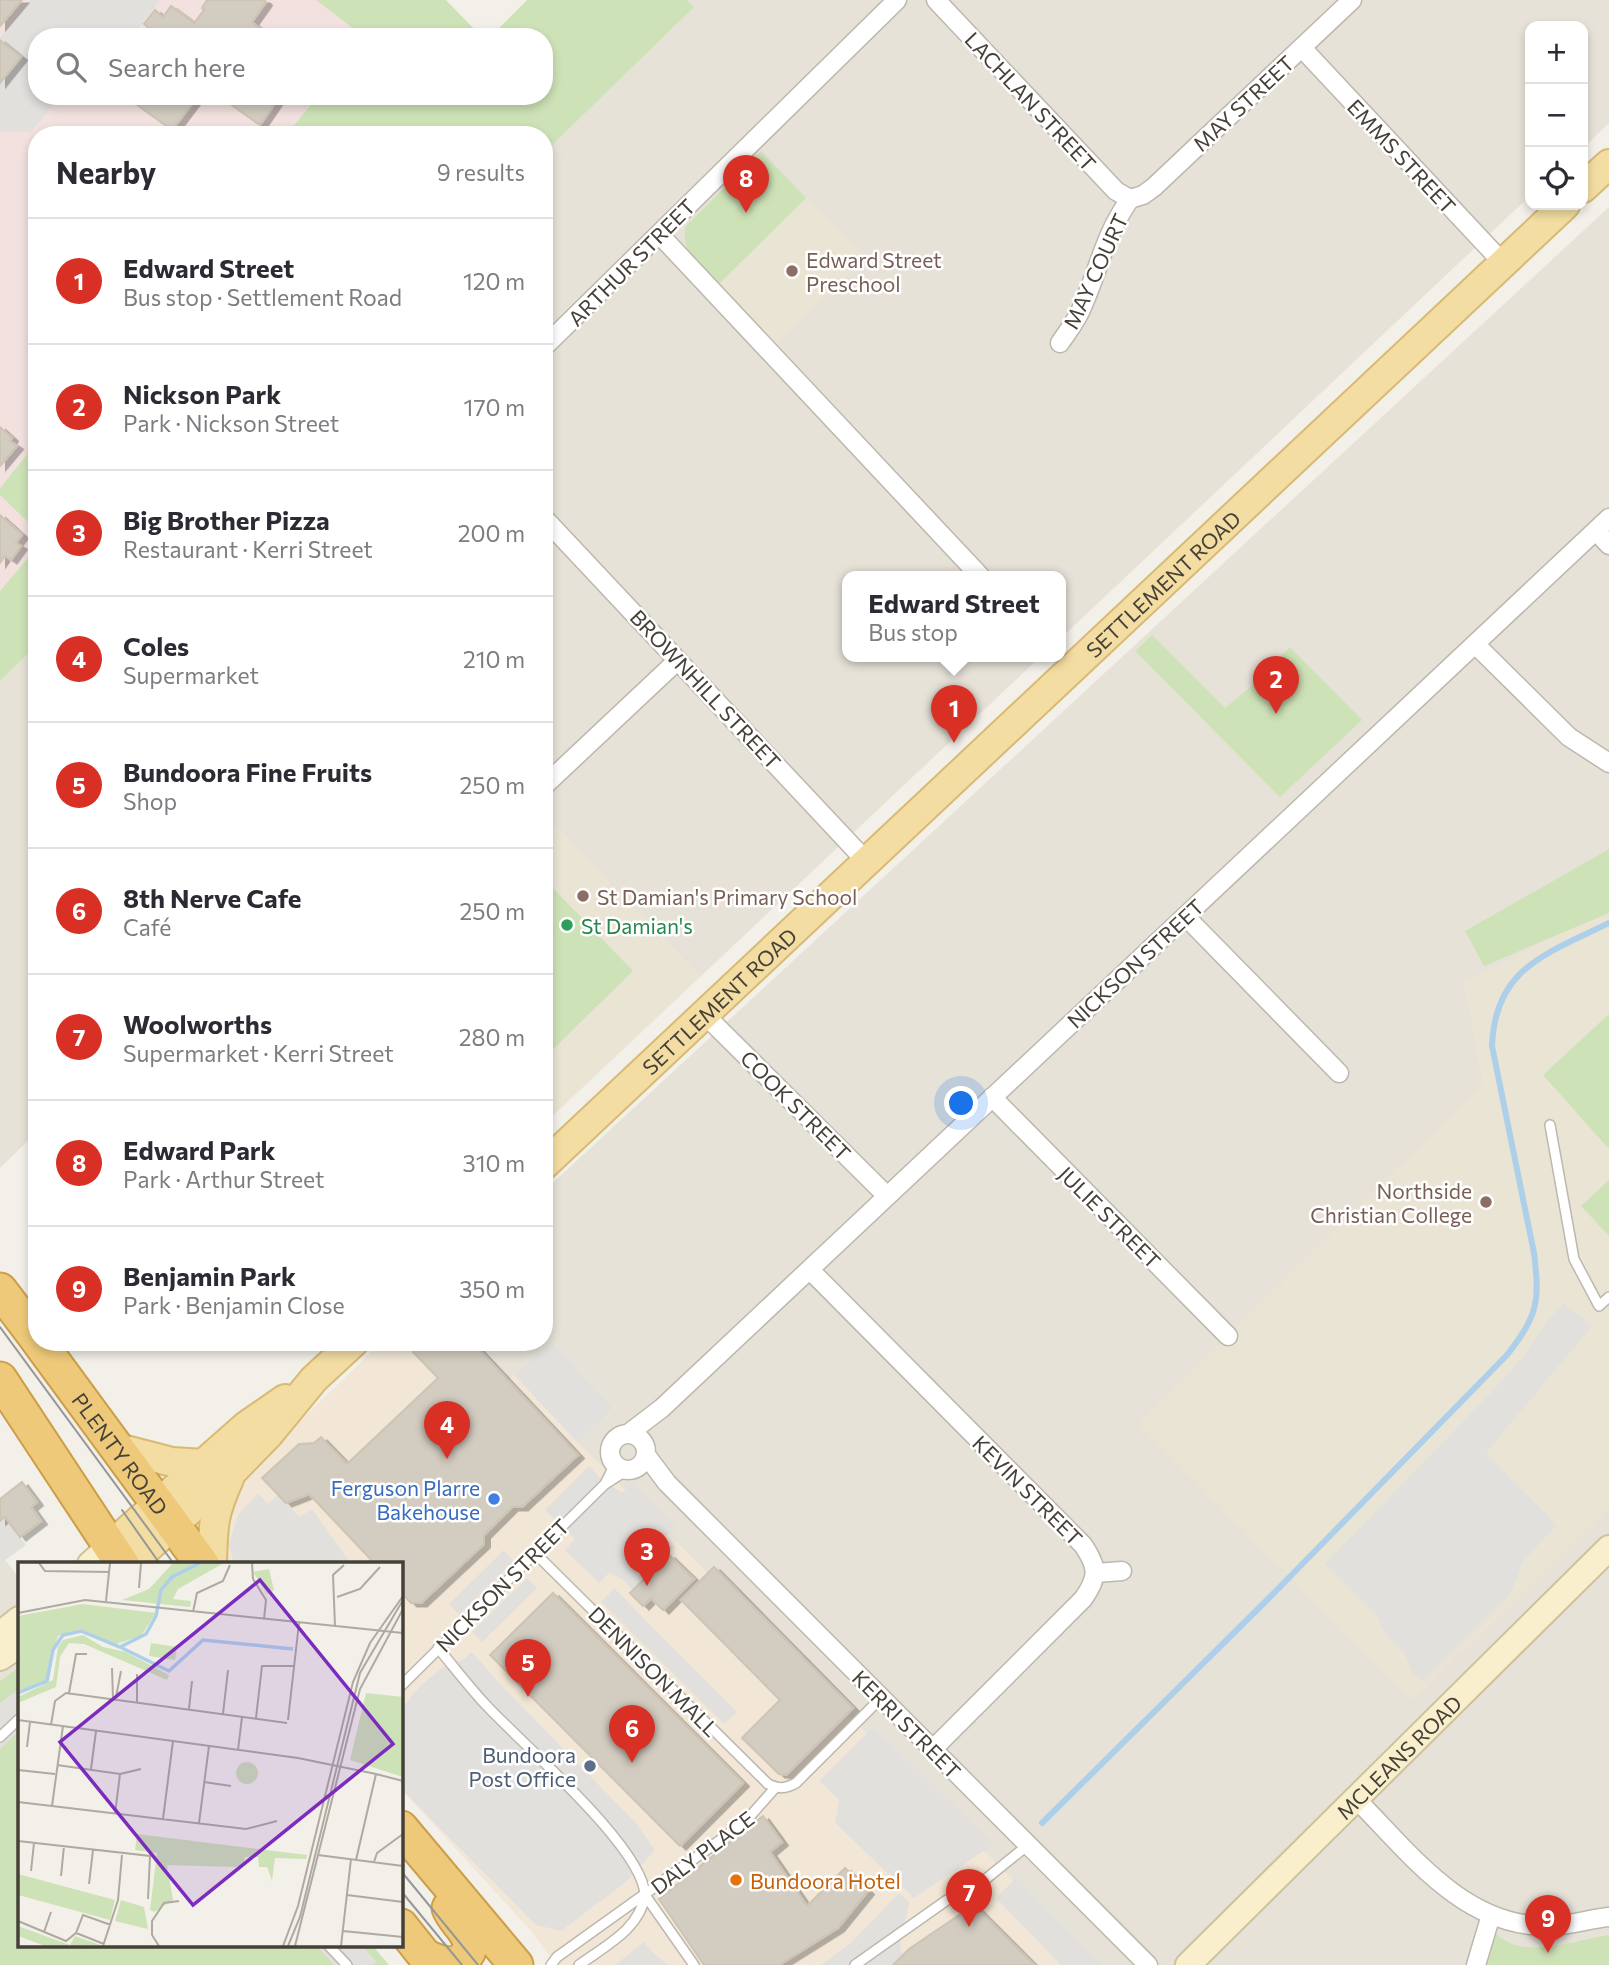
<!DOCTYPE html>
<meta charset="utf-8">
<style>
body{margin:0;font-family:Commissioner,sans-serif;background:#f2f2f3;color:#2b2b33}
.controls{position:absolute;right:21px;top:21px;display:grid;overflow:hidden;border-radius:14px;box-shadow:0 4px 10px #0003}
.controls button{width:63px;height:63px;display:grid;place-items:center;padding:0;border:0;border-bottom:2px solid #e1e1e2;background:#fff;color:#2b2b33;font:35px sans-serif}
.you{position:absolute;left:962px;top:1104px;width:24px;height:24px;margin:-18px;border:5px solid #fff;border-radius:50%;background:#1a73e8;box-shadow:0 0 0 10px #1a73e833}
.badge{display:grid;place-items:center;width:46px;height:46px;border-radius:50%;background:#d93025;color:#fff;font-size:23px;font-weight:700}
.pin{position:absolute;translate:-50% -58px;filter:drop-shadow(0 2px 4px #0008)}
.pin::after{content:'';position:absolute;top:37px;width:24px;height:21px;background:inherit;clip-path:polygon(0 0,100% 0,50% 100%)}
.popup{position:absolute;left:842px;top:571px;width:224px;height:91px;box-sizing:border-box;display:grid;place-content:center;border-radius:14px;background:#fff;filter:drop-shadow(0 2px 5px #0005);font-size:23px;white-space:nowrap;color:#7c7c81}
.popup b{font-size:26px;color:#2b2b33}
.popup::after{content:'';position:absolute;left:50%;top:100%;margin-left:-14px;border:14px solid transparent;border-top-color:#fff}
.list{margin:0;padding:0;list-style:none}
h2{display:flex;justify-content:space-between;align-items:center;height:91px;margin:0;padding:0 28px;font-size:30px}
h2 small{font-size:23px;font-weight:400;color:#7c7c81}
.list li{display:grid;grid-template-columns:46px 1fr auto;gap:21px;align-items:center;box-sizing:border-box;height:126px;padding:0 28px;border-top:2px solid #e1e1e2}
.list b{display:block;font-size:26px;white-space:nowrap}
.list p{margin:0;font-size:23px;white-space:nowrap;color:#7c7c81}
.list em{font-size:23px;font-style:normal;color:#7c7c81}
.icon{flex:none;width:38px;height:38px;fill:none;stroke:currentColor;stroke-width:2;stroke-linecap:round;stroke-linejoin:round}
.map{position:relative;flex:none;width:1609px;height:1965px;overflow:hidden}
.search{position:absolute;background:#fff;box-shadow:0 4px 10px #0003;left:28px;top:28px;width:525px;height:77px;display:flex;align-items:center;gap:18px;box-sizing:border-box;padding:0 24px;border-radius:28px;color:#7c7c81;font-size:26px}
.panel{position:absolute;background:#fff;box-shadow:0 4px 10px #0003;left:28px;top:126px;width:525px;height:1225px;border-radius:28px}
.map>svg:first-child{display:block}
</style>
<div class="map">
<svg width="1609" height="1965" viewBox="0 0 1609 1965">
<defs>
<filter id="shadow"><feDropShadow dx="6" dy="3.5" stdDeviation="0" flood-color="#0004"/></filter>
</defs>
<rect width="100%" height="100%" fill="#f3f0e9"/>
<!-- residential -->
<path fill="#e6e2d8" d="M687 0H1609V123L1583 148V26H1530V196L1061 638V577H847V657H1040L700 977 544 815V153L693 7Z
M1609 207V1965H1097L578 1443 614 1408 552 1342 508 1381 472 1342H544V1191Z
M37 645V1132L0 1168V681Z
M0 1553 19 1578V1667L0 1681Z"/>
<!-- commercial -->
<path fill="#f2e7d7" d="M551 1341 614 1408 578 1443 1097 1965H556L531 1931 401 1789V1564H231L214 1544 239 1479 382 1342H472L508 1380Z"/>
<!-- education -->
<path fill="#eae4d5" d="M806 198 865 257 777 344 719 284Z
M544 815 700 977 544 1124Z
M1609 907V1508L1414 1700 1139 1424 1483 1083 1464 983Z"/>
<!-- medical -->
<path fill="#f2e1de" d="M0 0H316L364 37H37V96H318L286 135H37V426L29 435 27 453 0 488Z
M0 495 36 530 37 534V547L0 591Z"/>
<!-- green -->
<path fill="#cee2b7" d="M316 0H446L482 37H364Z
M527 0H687L694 7 544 153V135H286L318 96H544V37H490Z
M761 151 806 198 719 284C700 265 682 256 685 227Z
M37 426V534L36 530 0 495V488L27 454 29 435Z
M37 547V645L0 681V591Z
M1152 635 1225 708 1248 689 1290 647 1362 720 1280 797 1135 651Z
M1609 849V913L1484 966 1465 931Z
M544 879 633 971 544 1058Z
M1609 1014V1149L1543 1075Z
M1609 1180V1236L1581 1206Z
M19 1667V1946H373L389 1965H0V1681Z
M1496 1934C1525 1961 1574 1940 1609 1935V1965H1484L1491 1938Z"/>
<!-- parking -->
<path fill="#e2e0dd" d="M30 0H160L132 37H37V96H60L31 132H0V83L21 58 0 38Z
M1563 1303 1592 1326 1486 1453 1557 1525 1523 1561 1510 1595 1423 1682 1412 1672 1405 1654 1385 1634 1377 1616 1325 1564 1487 1397 1523 1357 1547 1322Z
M551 1341 614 1408 578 1443 514 1375Z
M589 1466 599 1477 622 1493 633 1483 676 1526 665 1537 675 1547 632 1590 622 1579 609 1573 599 1583 565 1550 575 1539 545 1510Z
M258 1493 268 1504 278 1495 299 1517 312 1509 351 1564H234L229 1544 238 1515Z
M5 1517 26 1545 0 1564V1521Z
M504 1550 514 1561 459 1615 449 1604Z
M527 1578 537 1588 482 1642 472 1632Z
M614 1588 737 1712 724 1724 601 1602Z
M472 1652 504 1688 636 1823 655 1850 626 1882 561 1931 536 1925 401 1789V1709L421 1685 443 1667 461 1661Z
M15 1692 19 1698V1731L0 1749V1703Z
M873 1727 994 1844 914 1898 835 1823 839 1800 819 1781Z
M1017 1877 1101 1965H1061L996 1898Z
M899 1893 909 1902 900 1948 903 1955 893 1965H821L852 1942Z
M644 1942 653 1953 668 1965H615Z
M317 1946H362L377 1962 373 1965H334Z"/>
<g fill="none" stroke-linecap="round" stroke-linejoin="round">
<!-- stream -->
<path stroke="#adcfe9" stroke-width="6" d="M1042 1823 1267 1600 1507 1355C1538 1315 1540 1302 1534 1253L1492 1046C1495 967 1547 954 1609 923"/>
</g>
<!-- building -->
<path fill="#d3ccc0" stroke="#cdc4b4" stroke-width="2" filter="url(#shadow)" d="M0 0H22L0 26Z
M207 0H264L266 2 252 22 260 29 254 37H149L153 32 144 24 155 10 163 17 171 6 194 23 204 10 202 8Z
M0 40 21 57 0 83Z
M142 96H198L172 130 136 104Z
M219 96H280L260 125Z
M0 427 12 438 10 441 17 446 0 466Z
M0 515 22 535 16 543 21 546 11 560 5 556 0 563Z
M423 1342H472L578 1455 522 1507H512L484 1535V1544L421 1603H411L401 1592V1564H375L309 1494 286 1503 262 1478 299 1444 314 1443 321 1437 347 1464 438 1378 413 1352Z
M22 1482 37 1502 31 1507 41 1521 20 1537 5 1517 0 1521V1499Z
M669 1555 694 1579 663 1610 651 1598 643 1606 630 1593Z
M714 1567 853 1708 786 1775 779 1774 742 1738 780 1700 681 1600Z
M553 1593 743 1783 680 1846 490 1655Z
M763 1816 782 1842 770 1852 807 1906 845 1868 868 1891 838 1928 779 1965H704L659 1899Z
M974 1905 1034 1965H893L909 1949Z"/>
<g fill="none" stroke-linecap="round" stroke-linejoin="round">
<defs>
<path id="lane" d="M1550 1125 1574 1259 1599 1306 1609 1297
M605 1484 615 1464
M534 1552 768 1784C779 1789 785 1789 796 1783L881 1698
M438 1648C454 1667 469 1687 486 1705 522 1744 643 1847 645 1895L694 1965
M401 1686 604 1485 627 1470
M0 1737 19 1719
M329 1946 347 1965
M551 1965 557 1957 744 1823 775 1788
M579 1965C605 1946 640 1929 645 1895
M855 1965 947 1900 987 1878 1028 1845"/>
<path id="street" d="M936 0 1116 191 1130 199
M1302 48 1503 263
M1130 199 1143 195 1154 187 1352 0
M659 234 981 577
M1060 343C1068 331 1078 319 1083 305 1100 266 1104 236 1130 199
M544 347 897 0
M544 518 866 861
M1596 531 1609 545
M1475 644 1569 737 1609 763
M544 786 678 660
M1185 916 1339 1073
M705 1015 887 1196
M992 1097 1228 1336
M810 1270 1083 1545C1098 1567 1099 1577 1083 1599L932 1750
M610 1452a18 18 0 1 1 36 0a18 18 0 1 1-36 0Z
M628 1434 662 1408 1609 518
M646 1455 667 1483 1148 1965
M1096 1573 1122 1571
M1357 1800C1410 1853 1462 1925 1545 1926 1566 1927 1588 1919 1609 1917
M1476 1965 1491 1915"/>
<g id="secondary">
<path d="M90 1564 110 1546"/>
<path d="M0 1634 19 1619"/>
<path d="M0 1658 19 1645"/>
<path id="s1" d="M1188 1965 1609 1548"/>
</g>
<g id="primary">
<path d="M1583 188 1609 164"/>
<path id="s2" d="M544 1165 1565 205"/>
<path d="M118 1448 172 1462 205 1464"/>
<path d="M110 1546 246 1426 285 1399"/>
<path d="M130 1564 231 1473 268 1435 314 1379 354 1342"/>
<path d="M212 1564C213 1526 213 1514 229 1479"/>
</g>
<g id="highway">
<path d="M0 1290 37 1339"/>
<path id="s3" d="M39 1342 202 1564"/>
<path d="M0 1379 122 1564"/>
<path d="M401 1828 516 1965"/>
<path d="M401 1926 432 1965"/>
<path d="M426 1957C433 1960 441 1963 448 1964 462 1965 475 1950 468 1937 463 1926 453 1919 449 1908"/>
</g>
</defs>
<!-- lane casing -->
<use href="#lane" stroke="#bdb8ad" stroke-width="12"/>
<!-- street casing -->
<use href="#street" stroke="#bdb8ad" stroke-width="21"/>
<!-- secondary casing -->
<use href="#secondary" stroke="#cdc29e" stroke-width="28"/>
<!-- primary casing -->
<use href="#primary" stroke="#d7ba73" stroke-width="32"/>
<!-- highway casing -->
<use href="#highway" stroke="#cc9e4a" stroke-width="37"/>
<!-- lane -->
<use href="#lane" stroke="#fff" stroke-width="9"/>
<!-- street -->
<use href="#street" stroke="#fff" stroke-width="18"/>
<!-- secondary -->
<use href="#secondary" stroke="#f9efcd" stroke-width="24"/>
<!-- primary -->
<use href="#primary" stroke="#f3dda2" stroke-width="28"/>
<!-- highway -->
<use href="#highway" stroke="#eec979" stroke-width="33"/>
<!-- tram -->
<path stroke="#979797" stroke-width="2" d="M0 1327 174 1564
M122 1510 160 1564
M401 1871 478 1965
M401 1891 462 1965"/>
</g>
<!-- markers -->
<g fill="#8d6e63" stroke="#fff" stroke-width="2.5">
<circle cx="792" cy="271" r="7"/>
<circle cx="583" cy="896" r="7"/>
<circle cx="1486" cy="1202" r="7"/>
</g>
<circle fill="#2e9e5b" stroke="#fff" stroke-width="2.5" cx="567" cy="925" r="7"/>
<circle fill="#3f7fe0" stroke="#fff" stroke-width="2.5" cx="494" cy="1499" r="7"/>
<circle fill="#5c6f8a" stroke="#fff" stroke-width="2.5" cx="590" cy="1766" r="7"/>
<circle fill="#e8710a" stroke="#fff" stroke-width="2.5" cx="736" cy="1880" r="7"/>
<g text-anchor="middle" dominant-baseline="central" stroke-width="5" stroke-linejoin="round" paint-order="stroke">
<!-- street labels -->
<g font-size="21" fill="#464138" stroke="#fff">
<text transform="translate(1031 101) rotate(47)">LACHLAN STREET</text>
<text transform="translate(1243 103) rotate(-43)">MAY STREET</text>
<text transform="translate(1402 156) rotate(47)">EMMS STREET</text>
<text transform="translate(631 262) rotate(-45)">ARTHUR STREET</text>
<text transform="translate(1095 271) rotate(-65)">MAY COURT</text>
<text stroke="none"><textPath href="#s2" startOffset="849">SETTLEMENT ROAD</textPath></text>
<text transform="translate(706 689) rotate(47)">BROWNHILL STREET</text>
<text transform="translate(1135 963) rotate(-43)">NICKSON STREET</text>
<text stroke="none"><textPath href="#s2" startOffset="240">SETTLEMENT ROAD</textPath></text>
<text transform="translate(796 1105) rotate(45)">COOK STREET</text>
<text transform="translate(1110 1217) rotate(45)">JULIE STREET</text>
<text stroke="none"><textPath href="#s3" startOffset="138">PLENTY ROAD</textPath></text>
<text transform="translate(1028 1490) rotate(45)">KEVIN STREET</text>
<text transform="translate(502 1585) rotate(-45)">NICKSON STREET</text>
<text transform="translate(654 1671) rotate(45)">DENNISON MALL</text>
<text transform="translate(907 1724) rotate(45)">KERRI STREET</text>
<text stroke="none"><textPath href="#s1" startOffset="296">MCLEANS ROAD</textPath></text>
<text transform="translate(702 1852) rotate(-37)">DALY PLACE</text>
</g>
<!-- education labels -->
<g font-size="21" fill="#785e54" stroke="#fff" text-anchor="start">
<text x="806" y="259">Edward Street<tspan x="806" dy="24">Preschool</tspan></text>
<text x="597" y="896">St Damian's Primary School</text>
<text x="1472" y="1190" text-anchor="end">Northside<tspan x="1472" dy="24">Christian College</tspan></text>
</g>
<!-- leisure labels -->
<g font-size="21" fill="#27864d" stroke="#fff" text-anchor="start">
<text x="581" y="925">St Damian's</text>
</g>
<!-- shop labels -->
<g font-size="21" fill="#366cbe" stroke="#fff" text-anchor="end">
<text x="480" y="1487">Ferguson Plarre<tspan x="480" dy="24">Bakehouse</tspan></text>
</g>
<!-- service labels -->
<g font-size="21" fill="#4e5e75" stroke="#fff" text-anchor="end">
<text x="576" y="1754">Bundoora<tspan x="576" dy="24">Post Office</tspan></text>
</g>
<!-- food labels -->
<g font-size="21" fill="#c56008" stroke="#fff" text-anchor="start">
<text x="750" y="1880">Bundoora Hotel</text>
</g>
</g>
<!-- overview -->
<g transform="translate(18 1562)">
<rect width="385" height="385" fill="#f3f0e9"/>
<path d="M155 1H206L160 27 155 37 173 39 172 45 104 38 131 27ZM251 7 256 28 249 32 235 10ZM65 42 138 51 123 74 98 82 62 67 40 74 28 119 0 130V54ZM65 73 85 85 108 90 151 113 149 118 66 82 51 81 42 95 38 125 0 141V135L35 118 40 85 45 78ZM133 81 159 85 157 98 131 94ZM348 131 385 135V215L332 198ZM218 211a11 11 0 1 1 22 0a11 11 0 1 1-22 0ZM119 272 289 293 288 297 257 296 254 319 249 305H241L240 295H227L225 303 217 305 149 303 155 338 136 350 132 348 139 291 117 288ZM0 312 97 338 92 358 0 333ZM103 338 126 345 130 367 97 359ZM0 364 52 383 57 374 82 383 27 384 0 374Z" fill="#cee2b7"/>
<path fill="none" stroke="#adcfe9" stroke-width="3.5" d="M102 85 151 109 185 78 275 87M0 131 29 119 35 88 45 73 63 69 102 85 128 72 138 54 143 28 154 15 182 1"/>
<path fill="none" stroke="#aeaaa2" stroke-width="2" d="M21 1 27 9 91 10M234 1 235 17 248 38 246 57M121 26 123 1M319 35 342 27 362 5M88 39 92 1M175 50 179 31 205 19 212 3M0 51 67 38 385 71M317 64 315 13 326 3M94 106 95 137M119 112V140M51 131 58 92H69M98 135 103 109M171 147 174 119M205 152 210 108M238 156 244 104H276M0 158 280 196 358 212M270 158 281 61M33 163 37 139 48 131 269 161M9 185 12 160M220 188 224 155M39 203 102 212 123 207M73 207 78 169M0 208 37 212M358 212 385 219M186 220 213 224M0 240 228 267 259 259M34 244 45 164M97 252 102 212M145 257 155 179M181 261 191 184M0 279 132 294 130 337M300 293 385 304M338 298 358 212M356 300 359 291 385 272M13 309 16 281M43 314 46 284M71 322 75 288M329 333 385 340M0 359 48 379 58 371 86 382M325 369 385 375M26 370 33 350M58 371 65 353 93 363M85 384 100 338 104 293M141 384 134 373V359L146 341 161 339M265 384 280 344 335 120 352 81 385 34M270 384 282 355 342 111 385 38M277 384 342 127 385 47M323 384 333 297"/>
<path fill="#7b2cbf" fill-opacity="0.15" stroke="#7b2cbf" stroke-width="3.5" d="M242 18 375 182 175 343 42 180Z"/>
<rect width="385" height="385" fill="none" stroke="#464138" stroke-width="3.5"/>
</g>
</svg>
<div class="controls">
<button>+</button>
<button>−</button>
<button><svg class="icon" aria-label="locate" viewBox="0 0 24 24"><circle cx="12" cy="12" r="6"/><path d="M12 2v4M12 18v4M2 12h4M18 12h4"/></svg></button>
</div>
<div class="you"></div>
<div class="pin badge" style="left:954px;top:743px">1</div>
<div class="popup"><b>Edward Street</b>Bus stop</div>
<div class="pin badge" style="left:1276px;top:714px">2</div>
<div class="pin badge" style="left:647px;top:1586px">3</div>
<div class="pin badge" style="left:447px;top:1459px">4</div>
<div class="pin badge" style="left:528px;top:1697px">5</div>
<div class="pin badge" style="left:632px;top:1763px">6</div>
<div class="pin badge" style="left:969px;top:1927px">7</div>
<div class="pin badge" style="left:746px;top:213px">8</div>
<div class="pin badge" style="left:1548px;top:1953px">9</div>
<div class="search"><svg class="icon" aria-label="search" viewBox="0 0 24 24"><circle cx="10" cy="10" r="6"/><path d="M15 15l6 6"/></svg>Search here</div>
<section class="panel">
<h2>Nearby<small>9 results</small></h2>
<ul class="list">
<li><span class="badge">1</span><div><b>Edward Street</b><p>Bus stop · Settlement Road</p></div><em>120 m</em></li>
<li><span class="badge">2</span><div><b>Nickson Park</b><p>Park · Nickson Street</p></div><em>170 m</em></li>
<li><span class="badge">3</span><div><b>Big Brother Pizza</b><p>Restaurant · Kerri Street</p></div><em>200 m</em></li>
<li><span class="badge">4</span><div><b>Coles</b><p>Supermarket</p></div><em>210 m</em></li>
<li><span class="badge">5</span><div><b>Bundoora Fine Fruits</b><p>Shop</p></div><em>250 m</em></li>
<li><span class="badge">6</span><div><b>8th Nerve Cafe</b><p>Café</p></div><em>250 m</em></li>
<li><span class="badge">7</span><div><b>Woolworths</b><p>Supermarket · Kerri Street</p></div><em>280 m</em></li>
<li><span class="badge">8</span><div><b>Edward Park</b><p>Park · Arthur Street</p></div><em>310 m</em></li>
<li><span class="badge">9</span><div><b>Benjamin Park</b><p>Park · Benjamin Close</p></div><em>350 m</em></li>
</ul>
</section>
</div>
